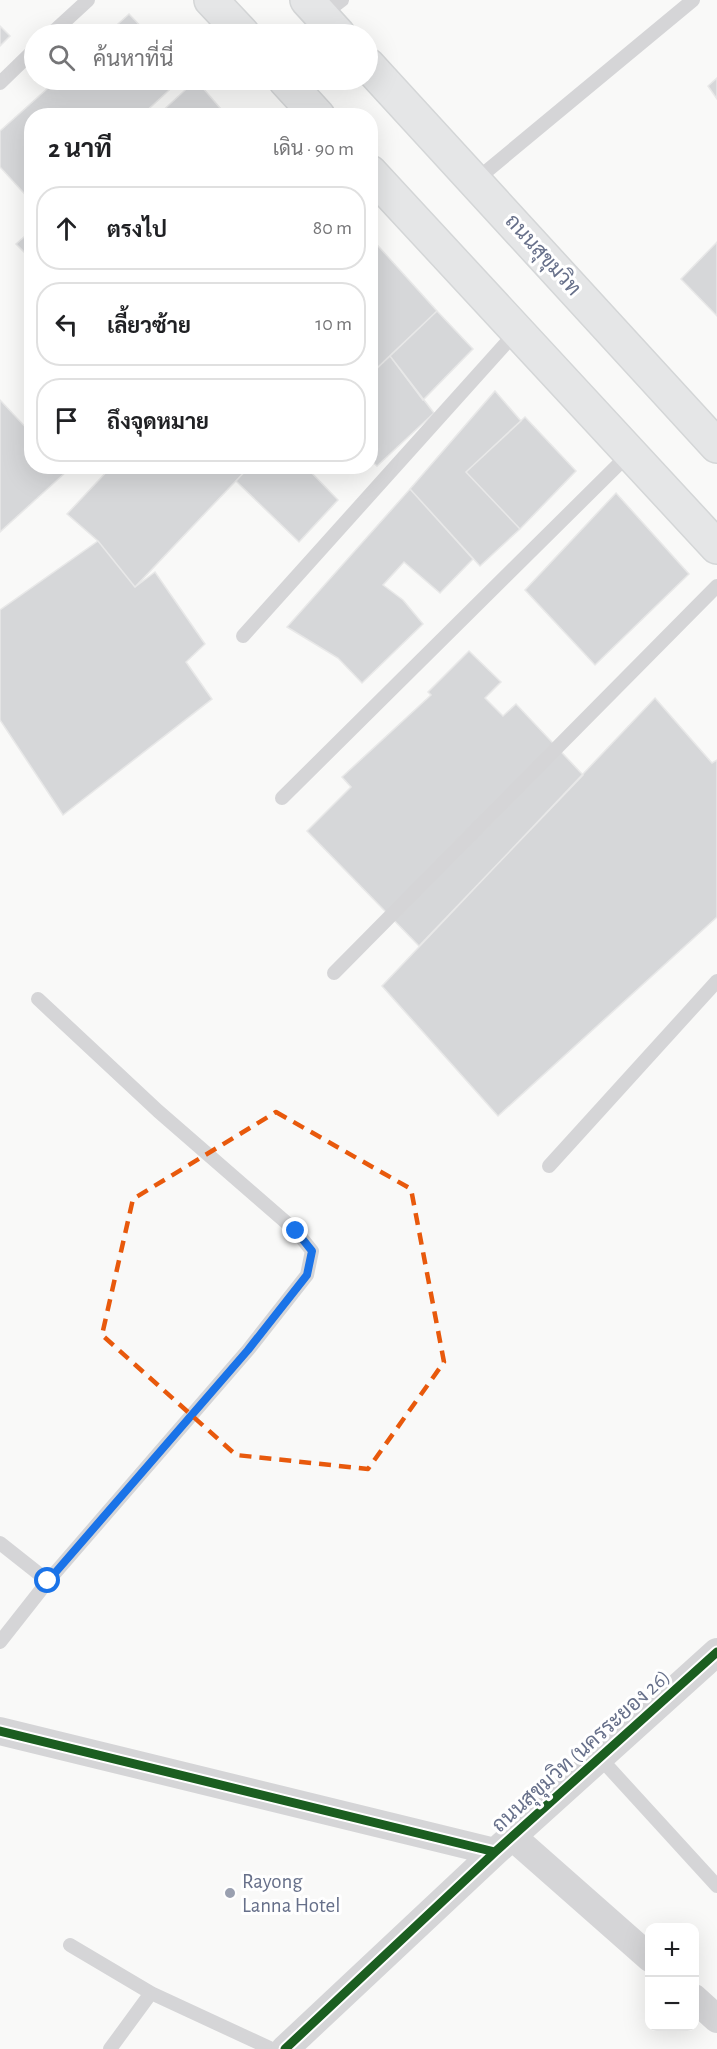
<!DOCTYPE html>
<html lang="th">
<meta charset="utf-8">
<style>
body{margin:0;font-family:"Alegreya Sans",Sarabun,sans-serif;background:#f2f2f2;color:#202124}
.controls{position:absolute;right:18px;bottom:18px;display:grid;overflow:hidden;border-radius:12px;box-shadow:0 6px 24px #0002}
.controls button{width:54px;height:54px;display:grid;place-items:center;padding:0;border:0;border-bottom:2px solid #e0e0e0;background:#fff;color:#202124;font:30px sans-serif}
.stop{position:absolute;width:18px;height:18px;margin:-14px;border:4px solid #1a73e8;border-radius:50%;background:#fff}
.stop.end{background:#1a73e8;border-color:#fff;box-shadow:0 2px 6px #0008}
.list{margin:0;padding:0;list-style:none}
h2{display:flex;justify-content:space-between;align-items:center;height:78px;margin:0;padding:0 24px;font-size:26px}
h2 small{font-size:20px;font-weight:400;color:#757577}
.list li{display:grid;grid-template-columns:39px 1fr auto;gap:18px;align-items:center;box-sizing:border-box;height:84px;margin:0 12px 12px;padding:0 12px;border:2px solid #e0e0e0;border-radius:24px}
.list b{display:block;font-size:22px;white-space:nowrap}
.list em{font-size:20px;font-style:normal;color:#757577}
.icon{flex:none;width:33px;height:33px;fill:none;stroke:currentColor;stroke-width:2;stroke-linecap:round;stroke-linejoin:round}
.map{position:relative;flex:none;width:717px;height:2049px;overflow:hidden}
.search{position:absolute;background:#fff;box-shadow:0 6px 24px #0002;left:24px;top:24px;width:354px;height:66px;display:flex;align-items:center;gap:15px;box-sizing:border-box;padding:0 21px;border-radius:33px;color:#757577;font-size:22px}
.panel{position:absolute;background:#fff;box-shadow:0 6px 24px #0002;left:24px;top:108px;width:354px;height:366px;border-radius:24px}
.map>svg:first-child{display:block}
</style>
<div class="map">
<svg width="717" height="2049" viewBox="0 0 717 2049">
<rect width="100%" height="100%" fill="#f9f9f8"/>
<!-- building -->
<path fill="#d6d7d9" stroke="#e8e8e8" stroke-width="1.5" d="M129 14 148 34H107Z
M0 26 10 36 0 46Z
M717 78V99L708 86Z
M57 80H180L141 116H32V202L0 167V131Z
M196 80 227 116H157Z
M32 230V260L16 244Z
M370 237 437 311 378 367 370 359Z
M717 242V316L681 279Z
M437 311 473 349 423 400 390 356Z
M390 356 434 413 377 466 370 460V375Z
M495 391 521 421 466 472 520 529 480 566 410 489Z
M0 400 32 434V466H61L66 472 0 532Z
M525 417 576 471 520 529 466 472Z
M112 466H250L135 587 98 541 67 514Z
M250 466H305L338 500 299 542 236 481Z
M410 489 473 559 440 593 404 562 383 585 403 600 423 624 362 683 338 658 287 627Z
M616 493 689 574 595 665 525 590Z
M98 541 135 587 155 572 205 644 186 662 212 699 63 815 0 720V610Z
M469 651 501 682 485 698 503 716 516 704 583 775 419 946 307 831 351 787 342 777 431 695 428 692Z
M655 698 712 763 717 760V917L498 1116 382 986Z"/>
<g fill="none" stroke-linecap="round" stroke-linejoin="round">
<defs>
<path id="primary" d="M211 0 243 34
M307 0 338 34
M368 65 717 446
M285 80 318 116
M370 172 717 547"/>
</defs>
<!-- primary casing -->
<use href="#primary" stroke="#d4d6d7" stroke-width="36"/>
<!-- lane -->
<path stroke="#d5d5d7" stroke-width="14" d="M321 16 342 0
M51 34 88 0
M0 83 34 50
M476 180 693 0
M243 636 517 331
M282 798 630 453
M334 973 717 586
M549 1166 717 981
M0 1543 48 1581
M0 1642 48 1581 248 1350 307 1275 312 1251 296 1231 158 1111 38 999
M601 1759 717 1886
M70 1945 151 1993 272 2049
M110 2049 151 1993"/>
<!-- street -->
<path stroke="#d5d5d7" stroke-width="28" d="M0 1731 495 1852
M514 1838 650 1958
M694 1998 717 2019
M285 2049 495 1852 717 1652"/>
<!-- primary -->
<use href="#primary" stroke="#e5e6e7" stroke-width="33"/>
<defs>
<path id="cycleway" d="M0 1731 495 1852
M285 2049 495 1852 717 1652"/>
</defs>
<!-- cycleway casing -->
<use href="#cycleway" stroke="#fff" stroke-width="13"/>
<!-- cycleway -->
<use href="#cycleway" stroke="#1b5e20" stroke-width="9"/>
</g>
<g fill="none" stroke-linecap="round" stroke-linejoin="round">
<!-- route -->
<path stroke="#1a73e8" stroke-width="8" d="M48 1581 248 1350 307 1275 312 1251 296 1231"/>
</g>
<!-- marked area -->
<path fill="none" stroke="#e8590c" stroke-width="4.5" stroke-dasharray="12 8" stroke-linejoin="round" d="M276 1112 411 1189 444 1362 368 1469 236 1455 102 1335 133 1199Z"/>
<!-- markers -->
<circle fill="#9aa0b0" stroke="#fff" stroke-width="2" cx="230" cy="1893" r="6"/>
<g text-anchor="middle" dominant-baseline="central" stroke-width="6" stroke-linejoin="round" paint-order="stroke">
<!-- street labels -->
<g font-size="21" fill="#67708a" stroke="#fff">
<text transform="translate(543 255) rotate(48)">ถนนสุขุมวิท</text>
<text transform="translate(581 1751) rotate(-42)">ถนนสุขุมวิท (นครระยอง 26)</text>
</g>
<!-- poi labels -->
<g font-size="21" fill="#67708a" stroke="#fff" text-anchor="start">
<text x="242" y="1881">Rayong<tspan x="242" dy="24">Lanna Hotel</tspan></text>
</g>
</g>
</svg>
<div class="controls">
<button>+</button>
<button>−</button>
</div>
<div class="stop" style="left:48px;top:1581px"></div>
<div class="stop end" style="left:296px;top:1231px"></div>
<div class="search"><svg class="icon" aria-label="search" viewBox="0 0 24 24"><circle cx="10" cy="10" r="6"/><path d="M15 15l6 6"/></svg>ค้นหาที่นี่</div>
<section class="panel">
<h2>2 นาที<small>เดิน · 90 m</small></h2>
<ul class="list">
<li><svg class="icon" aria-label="ahead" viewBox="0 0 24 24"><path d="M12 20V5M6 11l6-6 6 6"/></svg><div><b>ตรงไป</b></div><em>80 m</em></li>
<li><svg class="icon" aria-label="left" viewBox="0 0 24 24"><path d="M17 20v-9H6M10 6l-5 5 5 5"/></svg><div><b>เลี้ยวซ้าย</b></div><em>10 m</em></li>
<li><svg class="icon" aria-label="arrive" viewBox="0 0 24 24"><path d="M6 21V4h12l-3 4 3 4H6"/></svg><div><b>ถึงจุดหมาย</b></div></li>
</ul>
</section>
</div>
